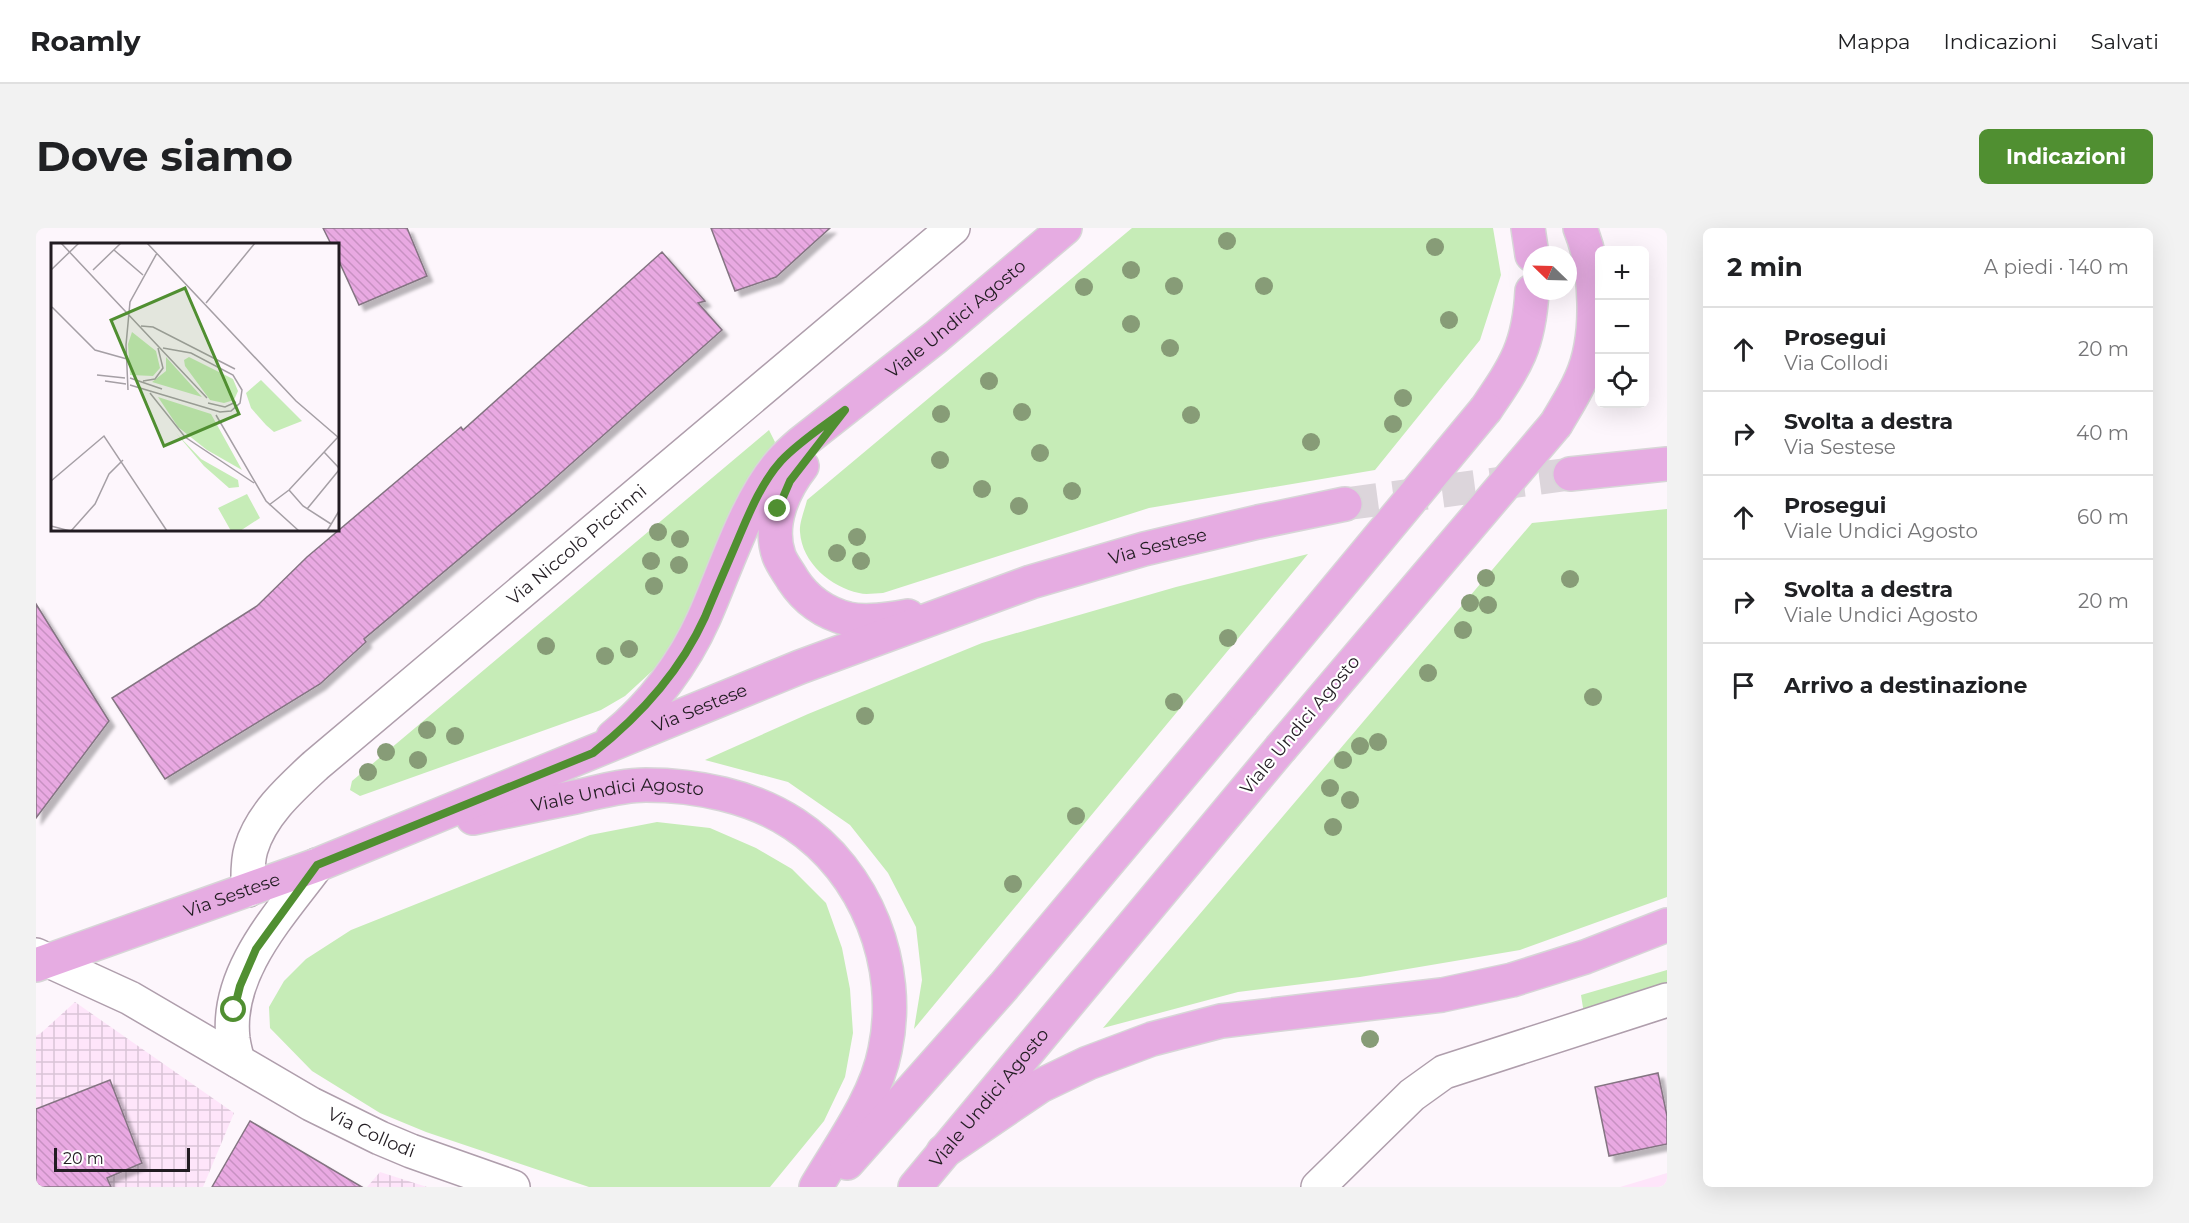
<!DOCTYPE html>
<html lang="it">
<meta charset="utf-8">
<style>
body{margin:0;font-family:Montserrat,sans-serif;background:#f2f2f2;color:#202124}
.controls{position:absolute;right:18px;top:18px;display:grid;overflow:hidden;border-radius:9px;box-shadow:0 6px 24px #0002}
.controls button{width:54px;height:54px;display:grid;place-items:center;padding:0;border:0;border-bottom:2px solid #e0e0e0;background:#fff;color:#202124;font:30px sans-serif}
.compass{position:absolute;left:1487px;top:18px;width:54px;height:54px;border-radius:50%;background:#fff;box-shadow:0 6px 24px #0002;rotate:293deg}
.scale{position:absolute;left:18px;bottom:15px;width:136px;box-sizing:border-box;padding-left:6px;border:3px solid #221c22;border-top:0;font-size:16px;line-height:21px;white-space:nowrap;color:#221c22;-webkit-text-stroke:4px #fff;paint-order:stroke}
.stop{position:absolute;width:18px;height:18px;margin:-14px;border:4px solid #508f31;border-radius:50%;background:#fff}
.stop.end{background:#508f31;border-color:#fff;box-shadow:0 2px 6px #0008}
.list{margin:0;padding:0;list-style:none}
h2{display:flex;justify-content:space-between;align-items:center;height:78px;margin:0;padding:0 24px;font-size:26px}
h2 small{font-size:20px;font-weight:400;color:#757577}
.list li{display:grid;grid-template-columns:39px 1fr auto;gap:18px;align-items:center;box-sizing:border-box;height:84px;padding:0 24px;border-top:2px solid #e0e0e0}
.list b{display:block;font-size:22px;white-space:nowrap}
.list p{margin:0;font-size:20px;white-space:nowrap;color:#757577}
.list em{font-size:20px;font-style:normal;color:#757577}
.icon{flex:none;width:33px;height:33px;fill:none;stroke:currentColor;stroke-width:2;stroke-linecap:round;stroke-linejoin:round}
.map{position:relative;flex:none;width:1631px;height:959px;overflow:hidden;border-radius:9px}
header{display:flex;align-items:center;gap:36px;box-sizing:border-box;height:84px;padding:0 30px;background:#fff;border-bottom:2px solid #e0e0e0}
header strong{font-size:28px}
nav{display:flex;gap:33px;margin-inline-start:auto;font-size:21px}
.intro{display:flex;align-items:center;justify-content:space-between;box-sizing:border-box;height:144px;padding:0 36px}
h1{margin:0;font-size:42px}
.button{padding:15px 27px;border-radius:9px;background:#508f31;color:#fff;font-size:21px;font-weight:700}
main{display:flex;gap:36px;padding:0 36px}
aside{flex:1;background:#fff;border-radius:9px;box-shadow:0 6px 24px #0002}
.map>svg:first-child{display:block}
</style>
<header>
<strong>Roamly</strong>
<nav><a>Mappa</a><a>Indicazioni</a><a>Salvati</a></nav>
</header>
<div class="intro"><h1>Dove siamo</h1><a class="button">Indicazioni</a></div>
<main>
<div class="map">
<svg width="1631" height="959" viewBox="0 0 1631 959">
<defs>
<pattern id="industrial-grid" width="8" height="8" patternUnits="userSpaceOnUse" patternTransform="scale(1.5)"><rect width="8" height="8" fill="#fee5fa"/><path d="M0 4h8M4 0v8" fill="none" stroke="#d9c4d6"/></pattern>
<pattern id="building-back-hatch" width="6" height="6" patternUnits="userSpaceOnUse" patternTransform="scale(1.5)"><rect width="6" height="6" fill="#e9a9e2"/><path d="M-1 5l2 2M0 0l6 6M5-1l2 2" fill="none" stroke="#c891c2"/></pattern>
<filter id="shadow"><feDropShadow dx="5.5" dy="5.5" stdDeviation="1.5" flood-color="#0004"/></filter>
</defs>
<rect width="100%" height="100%" fill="#fdf6fc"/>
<!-- built -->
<path fill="#fee5fa" d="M1631 945V959H1584Z"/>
<!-- industrial -->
<path fill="url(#industrial-grid)" d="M39 774 198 885 167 959H0V808L5 805Z
M344 944 391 959H331Z"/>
<!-- grass -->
<path fill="#c6ecb7" d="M1096 0H1457L1465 47 1444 112 1339 242 1113 280 847 365C839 365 830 367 823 365 795 359 766 335 764 304 763 295 769 281 771 272Z
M733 202 739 214 715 255 638 423 589 468 565 482 324 568 314 562 316 553Z
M1631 281V669L1484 722 1324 749 1202 764 1067 800 1496 295Z
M1272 326 878 801 886 752 880 699 852 645 814 597 752 554 669 532 772 486 946 415 1140 359Z
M621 594 674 600 720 620 756 641 790 675 806 720 814 761 817 805 809 849 788 893 734 959H553L390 904 344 885 276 843 234 800 233 779 248 753 270 731 315 702 554 607Z
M1631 742V759L1548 786 1545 767Z"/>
<!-- building -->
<path fill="url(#building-back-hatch)" stroke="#847482" stroke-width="1.5" filter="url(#shadow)" d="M287 0H371L391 48 323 77 302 31V16H295Z
M675 0H794L740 49 699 63Z
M626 24 669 73 662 75 686 102 509 259 328 411 330 414 284 456 129 551 76 470 221 378 271 329 425 199 427 202Z
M0 376 73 493 0 590Z
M1622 845 1631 888V916L1573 928 1559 859Z
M74 852 106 935 71 950 75 959H0V881Z
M214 893 326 959H176Z"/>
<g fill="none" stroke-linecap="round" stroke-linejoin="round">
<!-- major-tunnel -->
<path stroke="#dcd5db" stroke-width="33" stroke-dasharray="33 16" stroke-linecap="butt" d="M1309 276 1534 246"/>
<defs>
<g id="minor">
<path id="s1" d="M212 662C212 649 211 634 215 621 225 587 254 561 280 537L917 0"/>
<path id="s2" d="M0 727 94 770 275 876 344 910 375 923 477 959"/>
<path d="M202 833C200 826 198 818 197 811 189 744 245 686 281 637"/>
<path d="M1282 959 1376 867 1408 844 1631 772"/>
</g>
<g id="major">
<path d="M1492 0 1496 27"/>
<path d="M1450 181C1480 137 1493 118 1496 63"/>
<path d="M1520 196C1528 182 1538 167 1545 151 1564 110 1561 41 1544 0"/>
<path d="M766 238C747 262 732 297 743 328 746 336 753 345 757 352 770 372 789 385 812 391 831 395 854 391 872 388"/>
<path d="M1534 246 1631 236"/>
<path id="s3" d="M577 509C616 478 648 435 668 390 689 343 711 272 745 234 751 227 758 221 765 215L900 109 1029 0"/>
<path id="s4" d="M437 590C471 583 505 576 539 569 563 564 586 557 610 557 660 557 716 568 758 596 830 643 867 738 849 822 840 870 804 918 780 959"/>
<path id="s5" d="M0 737 281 637 764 439 995 354 1108 321 1222 294 1309 276"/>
<path d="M907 924 1004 858 1052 835 1116 811 1185 793 1406 767 1476 752 1549 729 1631 697"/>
<path d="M811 935 968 758 1205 476"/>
<path id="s6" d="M879 959 1244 521"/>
</g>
</defs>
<!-- minor casing -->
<use href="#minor" stroke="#af9eac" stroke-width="36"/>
<!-- major casing -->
<use href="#major" stroke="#d7d6d7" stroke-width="36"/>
<!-- minor -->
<use href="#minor" stroke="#fff" stroke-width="33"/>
<!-- major -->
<use href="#major" stroke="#e6ace2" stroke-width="33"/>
<defs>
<path id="major-bridge" d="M1205 476 1450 181
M1244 521 1520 196"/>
</defs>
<!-- major-bridge casing -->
<use href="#major-bridge" stroke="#d7d6d7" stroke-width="36" stroke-linecap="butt"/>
<!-- major-bridge -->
<use href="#major-bridge" stroke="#e6ace2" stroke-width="33"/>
</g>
<!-- trees -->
<g fill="#879c77">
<circle cx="1191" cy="13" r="9"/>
<circle cx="1399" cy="19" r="9"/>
<circle cx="1095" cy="42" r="9"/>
<circle cx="1138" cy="58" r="9"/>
<circle cx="1228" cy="58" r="9"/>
<circle cx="1048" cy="59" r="9"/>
<circle cx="1413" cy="92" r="9"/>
<circle cx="1095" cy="96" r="9"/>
<circle cx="1134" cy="120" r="9"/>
<circle cx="953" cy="153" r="9"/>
<circle cx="1367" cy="170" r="9"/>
<circle cx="986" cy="184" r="9"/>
<circle cx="905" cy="186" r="9"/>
<circle cx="1155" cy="187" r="9"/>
<circle cx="1357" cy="196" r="9"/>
<circle cx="1275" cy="214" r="9"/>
<circle cx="1004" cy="225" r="9"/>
<circle cx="904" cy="232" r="9"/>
<circle cx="946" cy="261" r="9"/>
<circle cx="1036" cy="263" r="9"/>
<circle cx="983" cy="278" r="9"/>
<circle cx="622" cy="304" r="9"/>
<circle cx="821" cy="309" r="9"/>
<circle cx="644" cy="311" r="9"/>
<circle cx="801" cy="325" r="9"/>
<circle cx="615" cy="333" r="9"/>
<circle cx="825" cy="333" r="9"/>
<circle cx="643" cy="337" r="9"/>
<circle cx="1450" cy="350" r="9"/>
<circle cx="1534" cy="351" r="9"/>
<circle cx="618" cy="358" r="9"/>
<circle cx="1434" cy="375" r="9"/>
<circle cx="1452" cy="377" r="9"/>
<circle cx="1427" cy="402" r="9"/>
<circle cx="1192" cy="410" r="9"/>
<circle cx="510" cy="418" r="9"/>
<circle cx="593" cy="421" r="9"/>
<circle cx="569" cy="428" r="9"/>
<circle cx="1392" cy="445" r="9"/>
<circle cx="1557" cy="469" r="9"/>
<circle cx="1138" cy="474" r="9"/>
<circle cx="829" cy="488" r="9"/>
<circle cx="391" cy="502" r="9"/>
<circle cx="419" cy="508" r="9"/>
<circle cx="1342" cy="514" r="9"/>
<circle cx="1324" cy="518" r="9"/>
<circle cx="350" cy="524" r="9"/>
<circle cx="382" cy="532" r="9"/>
<circle cx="1307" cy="532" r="9"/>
<circle cx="332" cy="544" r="9"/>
<circle cx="1294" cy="560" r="9"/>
<circle cx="1314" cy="572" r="9"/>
<circle cx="1040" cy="588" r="9"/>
<circle cx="1297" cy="599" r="9"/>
<circle cx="977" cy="656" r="9"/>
<circle cx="1334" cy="811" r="9"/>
</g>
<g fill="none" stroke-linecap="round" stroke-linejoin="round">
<!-- route -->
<path stroke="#508f31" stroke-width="8" d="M198 782 204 758 220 721 281 637 557 525C604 488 644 444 669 389 680 362 692 335 703 309 714 283 726 254 745 233 764 213 788 198 809 182L754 253 742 281"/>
</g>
<g text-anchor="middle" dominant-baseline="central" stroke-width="4.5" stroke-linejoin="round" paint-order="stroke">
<!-- street labels -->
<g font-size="18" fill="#221c22" stroke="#fff">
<text stroke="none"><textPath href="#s3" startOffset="552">Viale Undici Agosto</textPath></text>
<text stroke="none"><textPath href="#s1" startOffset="490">Via Niccolò Piccinni</textPath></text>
<text stroke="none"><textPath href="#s5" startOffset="1198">Via Sestese</textPath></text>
<text stroke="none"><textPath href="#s5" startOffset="712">Via Sestese</textPath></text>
<text transform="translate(1264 497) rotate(-50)">Viale Undici Agosto</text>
<text stroke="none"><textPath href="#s4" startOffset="147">Viale Undici Agosto</textPath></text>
<text stroke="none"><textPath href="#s5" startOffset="208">Via Sestese</textPath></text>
<text stroke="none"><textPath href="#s6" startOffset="116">Viale Undici Agosto</textPath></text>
<text stroke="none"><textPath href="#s2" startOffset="380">Via Collodi</textPath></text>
</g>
</g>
<!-- overview -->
<g transform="translate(15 15)">
<rect width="288" height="288" fill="#fdf6fc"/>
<path d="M81 89 105 108 109 125 102 133 79 132 77 101ZM115 114 151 154 101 139 115 128ZM138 114 182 136 187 148 183 157 173 160 159 157 134 123 133 117ZM107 154 160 171 191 227 156 207 127 184ZM125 190 150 216 187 237 188 244 178 245 153 223ZM196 251 209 275 189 288H180L167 265Z" fill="#c6ecb7"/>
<path d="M210 137 251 178 223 189 215 182 200 165 195 150Z" fill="#c6ecb7"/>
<path fill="none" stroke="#a59fa5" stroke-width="1.5" d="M10 0 156 155M96 0 245 158 288 195M63 7 92 32M0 27 28 0M42 27 70 0M155 60 204 0M1 64 44 107 76 116M90 83 102 84 184 126M46 132 74 135M79 135 111 146M54 138 75 141M92 138 104 136 112 125 107 105M79 142 169 169 180 168 189 160 191 147 182 132 140 110 112 105M77 147 75 102 79 59 106 10M99 150 134 194 203 240M157 160 174 164 185 159M165 172 215 258 248 288M273 209 288 225M0 238 53 193 116 288M238 247 252 263 280 281M218 262 238 247 287 194M256 266 288 227M0 283 19 288M20 288 44 261 58 231 72 217M276 288 288 268"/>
<path fill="#508f31" fill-opacity="0.15" stroke="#508f31" stroke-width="3" d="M134 45 188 171 113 203 60 77Z"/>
<rect width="288" height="288" fill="none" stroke="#221c22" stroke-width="3"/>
</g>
</svg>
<div class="controls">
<button>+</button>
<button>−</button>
<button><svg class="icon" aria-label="locate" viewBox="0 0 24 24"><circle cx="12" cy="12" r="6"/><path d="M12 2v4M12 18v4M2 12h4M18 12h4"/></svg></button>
</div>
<svg class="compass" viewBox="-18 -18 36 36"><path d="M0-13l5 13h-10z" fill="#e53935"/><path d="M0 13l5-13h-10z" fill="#757577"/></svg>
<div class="scale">20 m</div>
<div class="stop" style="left:198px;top:782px"></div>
<div class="stop end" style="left:742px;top:281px"></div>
</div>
<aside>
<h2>2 min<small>A piedi · 140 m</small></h2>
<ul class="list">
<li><svg class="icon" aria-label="ahead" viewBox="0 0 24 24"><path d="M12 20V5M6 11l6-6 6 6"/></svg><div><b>Prosegui</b><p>Via Collodi</p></div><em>20 m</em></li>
<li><svg class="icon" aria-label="right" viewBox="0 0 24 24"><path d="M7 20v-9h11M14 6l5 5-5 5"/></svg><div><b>Svolta a destra</b><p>Via Sestese</p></div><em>40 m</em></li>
<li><svg class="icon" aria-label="ahead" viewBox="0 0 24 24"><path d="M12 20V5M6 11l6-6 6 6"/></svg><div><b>Prosegui</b><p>Viale Undici Agosto</p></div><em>60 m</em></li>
<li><svg class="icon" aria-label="right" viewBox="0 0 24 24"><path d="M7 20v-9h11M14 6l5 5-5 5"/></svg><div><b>Svolta a destra</b><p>Viale Undici Agosto</p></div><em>20 m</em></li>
<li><svg class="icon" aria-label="arrive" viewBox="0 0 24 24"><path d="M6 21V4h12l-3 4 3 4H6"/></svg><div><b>Arrivo a destinazione</b></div></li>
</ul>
</aside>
</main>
